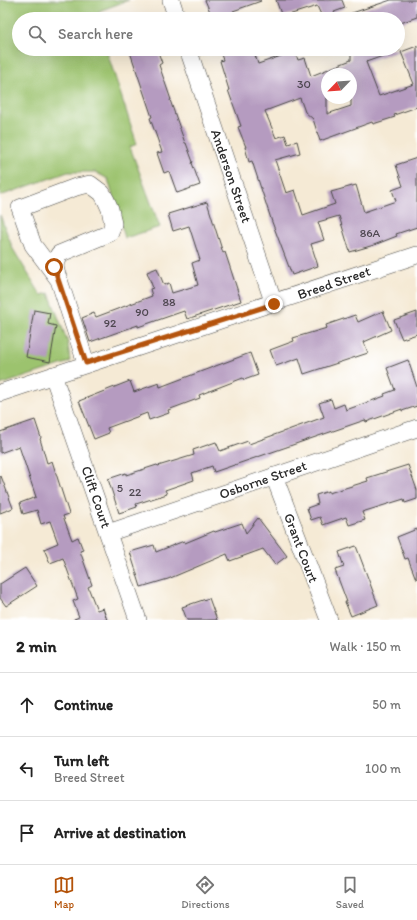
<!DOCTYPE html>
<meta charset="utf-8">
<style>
body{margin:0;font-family:Itim,sans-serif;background:#f6f6f6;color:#222}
.compass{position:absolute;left:321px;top:68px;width:36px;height:36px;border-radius:50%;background:#fff;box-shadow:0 4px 16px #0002;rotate:245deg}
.stop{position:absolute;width:12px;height:12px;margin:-9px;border:3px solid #b45309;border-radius:50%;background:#fff}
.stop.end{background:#b45309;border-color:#fff;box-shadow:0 1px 4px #0008}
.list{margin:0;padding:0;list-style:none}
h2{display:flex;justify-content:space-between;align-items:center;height:52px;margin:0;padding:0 16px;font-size:17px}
h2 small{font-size:13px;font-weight:400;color:#767676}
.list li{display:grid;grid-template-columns:26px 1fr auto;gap:12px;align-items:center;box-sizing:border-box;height:64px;padding:0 16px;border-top:1px solid #e0e0e0}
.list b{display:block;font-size:15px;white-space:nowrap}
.list p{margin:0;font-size:13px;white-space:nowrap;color:#767676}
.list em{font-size:13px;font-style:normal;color:#767676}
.icon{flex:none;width:22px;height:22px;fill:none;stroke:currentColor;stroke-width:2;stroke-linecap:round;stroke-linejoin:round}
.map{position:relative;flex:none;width:417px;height:620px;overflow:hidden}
.search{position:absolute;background:#fff;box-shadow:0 4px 16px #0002;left:12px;right:12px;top:12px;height:44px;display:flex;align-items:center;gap:10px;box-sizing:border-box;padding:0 14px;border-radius:22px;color:#767676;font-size:15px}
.sheet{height:244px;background:#fff}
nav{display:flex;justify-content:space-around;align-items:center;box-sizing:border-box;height:56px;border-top:1px solid #e0e0e0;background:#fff;font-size:11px;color:#767676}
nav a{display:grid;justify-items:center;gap:2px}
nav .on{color:#b45309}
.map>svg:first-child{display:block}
</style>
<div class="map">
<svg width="417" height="620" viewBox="0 0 417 620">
<rect width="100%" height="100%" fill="#fff"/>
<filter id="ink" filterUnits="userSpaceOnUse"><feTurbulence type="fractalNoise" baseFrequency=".025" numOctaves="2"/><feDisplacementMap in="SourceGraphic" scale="8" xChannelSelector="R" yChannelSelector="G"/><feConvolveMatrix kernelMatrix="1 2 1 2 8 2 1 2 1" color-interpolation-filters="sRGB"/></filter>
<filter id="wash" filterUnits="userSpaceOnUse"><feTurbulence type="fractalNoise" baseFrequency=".012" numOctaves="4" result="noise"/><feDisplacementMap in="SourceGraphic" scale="16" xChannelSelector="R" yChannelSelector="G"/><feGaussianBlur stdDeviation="0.9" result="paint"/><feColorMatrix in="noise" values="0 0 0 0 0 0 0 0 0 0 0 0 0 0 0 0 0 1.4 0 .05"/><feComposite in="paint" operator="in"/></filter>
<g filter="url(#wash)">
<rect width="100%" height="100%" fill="#f5ead5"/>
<!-- green -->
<path fill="#9cc36e" stroke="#64774c" d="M0 0H129L99 11 100 19H19V49H106L137 144 130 147 160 227 125 238 108 179 95 172H68L0 196Z
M0 215 13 249 41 295 49 293 68 343 70 362 0 385Z"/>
<g id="blocks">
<!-- building -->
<path fill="#b59bc0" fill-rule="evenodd" d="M205 0H260L261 1 233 11 236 19H213Z
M276 0H342L345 8 334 12 336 16 329 19H323L317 6 282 17Z
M391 0H417V17L398 24V19H341L340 17Z
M417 46V107L394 115 395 117 373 124 372 122 320 141 313 119 305 112 300 98 265 111 276 138 285 135 288 144 297 141 300 153 275 160 286 193 295 190 303 215 335 204 331 192 356 185 364 212 396 201 392 190 403 186 396 165 417 158V227L396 234 397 236 374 245 350 252 339 216 318 222 324 240 311 244 318 266 292 275 272 222 252 161 249 162 245 147H246L238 127 241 126 228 90H229L220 61 223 60 219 49H253L258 64 284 55 282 49H294L298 60 305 58 311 76 351 60V53L363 49H399L400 50 366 62 379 96 414 84 401 52ZM327 74H351V106L327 114Z
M129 49H157L162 63 159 65 171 100H170L185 143H186L193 162 192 163 200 185 177 193 169 171 164 173 157 153 162 152 150 118 152 117Z
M207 202 223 253 225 252 241 301 187 319 184 311 138 327V325L90 342 82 318 94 313 96 317 152 296 150 289 153 288 147 272 157 268 164 285 169 283 172 293 198 285 192 263 200 260 189 226 173 231 168 214Z
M34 310 50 313 48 324 56 326 50 362 26 357Z
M383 311 391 330 364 342 368 353 304 374 299 358 276 366 270 350 294 341 293 338 327 328 326 325 355 315 358 322Z
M417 312V334L402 339 394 320Z
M250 353 258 375 244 380 243 378 199 395 200 398 168 410 169 413 149 420 147 413 107 428 109 433 94 439 79 401 130 381 134 392 159 383 160 387Z
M408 360 417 387V406L402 411V409L366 422 365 420 214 472 212 466 192 473 194 480 165 490 167 494 136 504 137 507 119 513 108 479 126 473V475L157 465 158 466 194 455 193 450 216 442 220 451 248 441 249 444 324 417 319 403 331 399 334 408 344 404 346 410 385 396 384 394 395 390 387 368Z
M35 420 41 438 40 439 47 463 52 461 69 514 63 516 72 540 78 537 83 550 80 551 92 585 88 587 97 610 103 608 107 620H74V619L79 617 73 601 78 599 63 558 50 563 44 549 58 543 50 521 41 524 37 510 23 514 20 503 36 497 19 446 0 453V432Z
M408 465 417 490V499L405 503 404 499 362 512 365 520 349 525 346 517 323 525 320 517 311 520 307 508 318 504 316 495 329 491V493L368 481 367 478Z
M1 476 13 508 0 513V477Z
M258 518 287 556 275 565 263 549 230 561 227 554 168 579 141 587 130 552 154 545 156 552 184 541 185 543 214 531 215 532 242 523 246 533Z
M417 529V579H416L408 558 405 559 397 537Z
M356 546 378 605 351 616 345 602H347L335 570 344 567 339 552Z
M25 568 37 586 6 606 0 598V584Z
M209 598 217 620H187L182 607Z"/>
</g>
</g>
<g filter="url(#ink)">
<use href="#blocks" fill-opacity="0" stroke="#494844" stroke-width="1"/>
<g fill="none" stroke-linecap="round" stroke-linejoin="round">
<defs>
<path id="minor" d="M171 0 177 19
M188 49 274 304
M59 280C55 270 53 264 59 254L110 233 113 224 110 209 106 200 102 193 90 184 76 187 20 208 33 245 59 280 86 363
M53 375 138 620
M0 393C139 346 278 302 417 255
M274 476 329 620
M108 533 417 428"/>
</defs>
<!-- minor casing -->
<use href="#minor" stroke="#494844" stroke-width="18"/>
<!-- minor -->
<use href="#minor" stroke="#fff" stroke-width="17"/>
</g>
</g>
<g fill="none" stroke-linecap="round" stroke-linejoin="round" filter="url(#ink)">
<!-- route -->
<path stroke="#b45309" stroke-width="5" d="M54 267 86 363 274 304"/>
</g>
<g text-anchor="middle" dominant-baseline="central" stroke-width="3.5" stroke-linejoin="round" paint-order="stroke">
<!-- number labels -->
<g font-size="12" fill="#4e4750">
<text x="304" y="84">30</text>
<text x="370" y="233">86A</text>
<text x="169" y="302">88</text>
<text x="142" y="312">90</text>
<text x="110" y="323">92</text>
<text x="120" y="488">5</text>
<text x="135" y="492">22</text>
</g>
<!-- street labels -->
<g font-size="14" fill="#2b2b2b" stroke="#fff">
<text transform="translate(231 176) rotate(71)">Anderson Street</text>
<text transform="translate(334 283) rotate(-19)">Breed Street</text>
<text transform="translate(263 480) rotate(-19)">Osborne Street</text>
<text transform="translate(96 497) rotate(71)">Clift Court</text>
<text transform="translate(301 548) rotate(69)">Grant Court</text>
</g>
</g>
</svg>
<svg class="compass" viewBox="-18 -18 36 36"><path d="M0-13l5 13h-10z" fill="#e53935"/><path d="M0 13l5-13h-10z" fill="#767676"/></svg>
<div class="stop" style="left:54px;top:267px"></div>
<div class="stop end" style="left:274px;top:304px"></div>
<div class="search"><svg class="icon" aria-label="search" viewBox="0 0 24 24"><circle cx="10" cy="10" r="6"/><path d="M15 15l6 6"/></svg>Search here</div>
</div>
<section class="sheet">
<h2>2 min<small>Walk · 150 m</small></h2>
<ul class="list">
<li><svg class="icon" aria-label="ahead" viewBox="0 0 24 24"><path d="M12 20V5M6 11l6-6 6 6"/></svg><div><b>Continue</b></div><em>50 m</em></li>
<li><svg class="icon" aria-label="left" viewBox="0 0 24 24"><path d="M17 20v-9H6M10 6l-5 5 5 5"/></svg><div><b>Turn left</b><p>Breed Street</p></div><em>100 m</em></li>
<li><svg class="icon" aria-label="arrive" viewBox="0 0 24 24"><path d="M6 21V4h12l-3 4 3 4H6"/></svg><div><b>Arrive at destination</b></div></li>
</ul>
</section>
<nav>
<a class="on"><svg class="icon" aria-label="map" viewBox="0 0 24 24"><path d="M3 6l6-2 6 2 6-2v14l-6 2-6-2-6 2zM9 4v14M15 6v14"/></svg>Map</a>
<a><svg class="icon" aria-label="directions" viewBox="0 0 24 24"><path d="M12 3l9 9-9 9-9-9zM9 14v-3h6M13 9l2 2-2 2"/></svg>Directions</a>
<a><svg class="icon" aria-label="saved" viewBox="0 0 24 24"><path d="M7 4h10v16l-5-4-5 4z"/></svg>Saved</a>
</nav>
